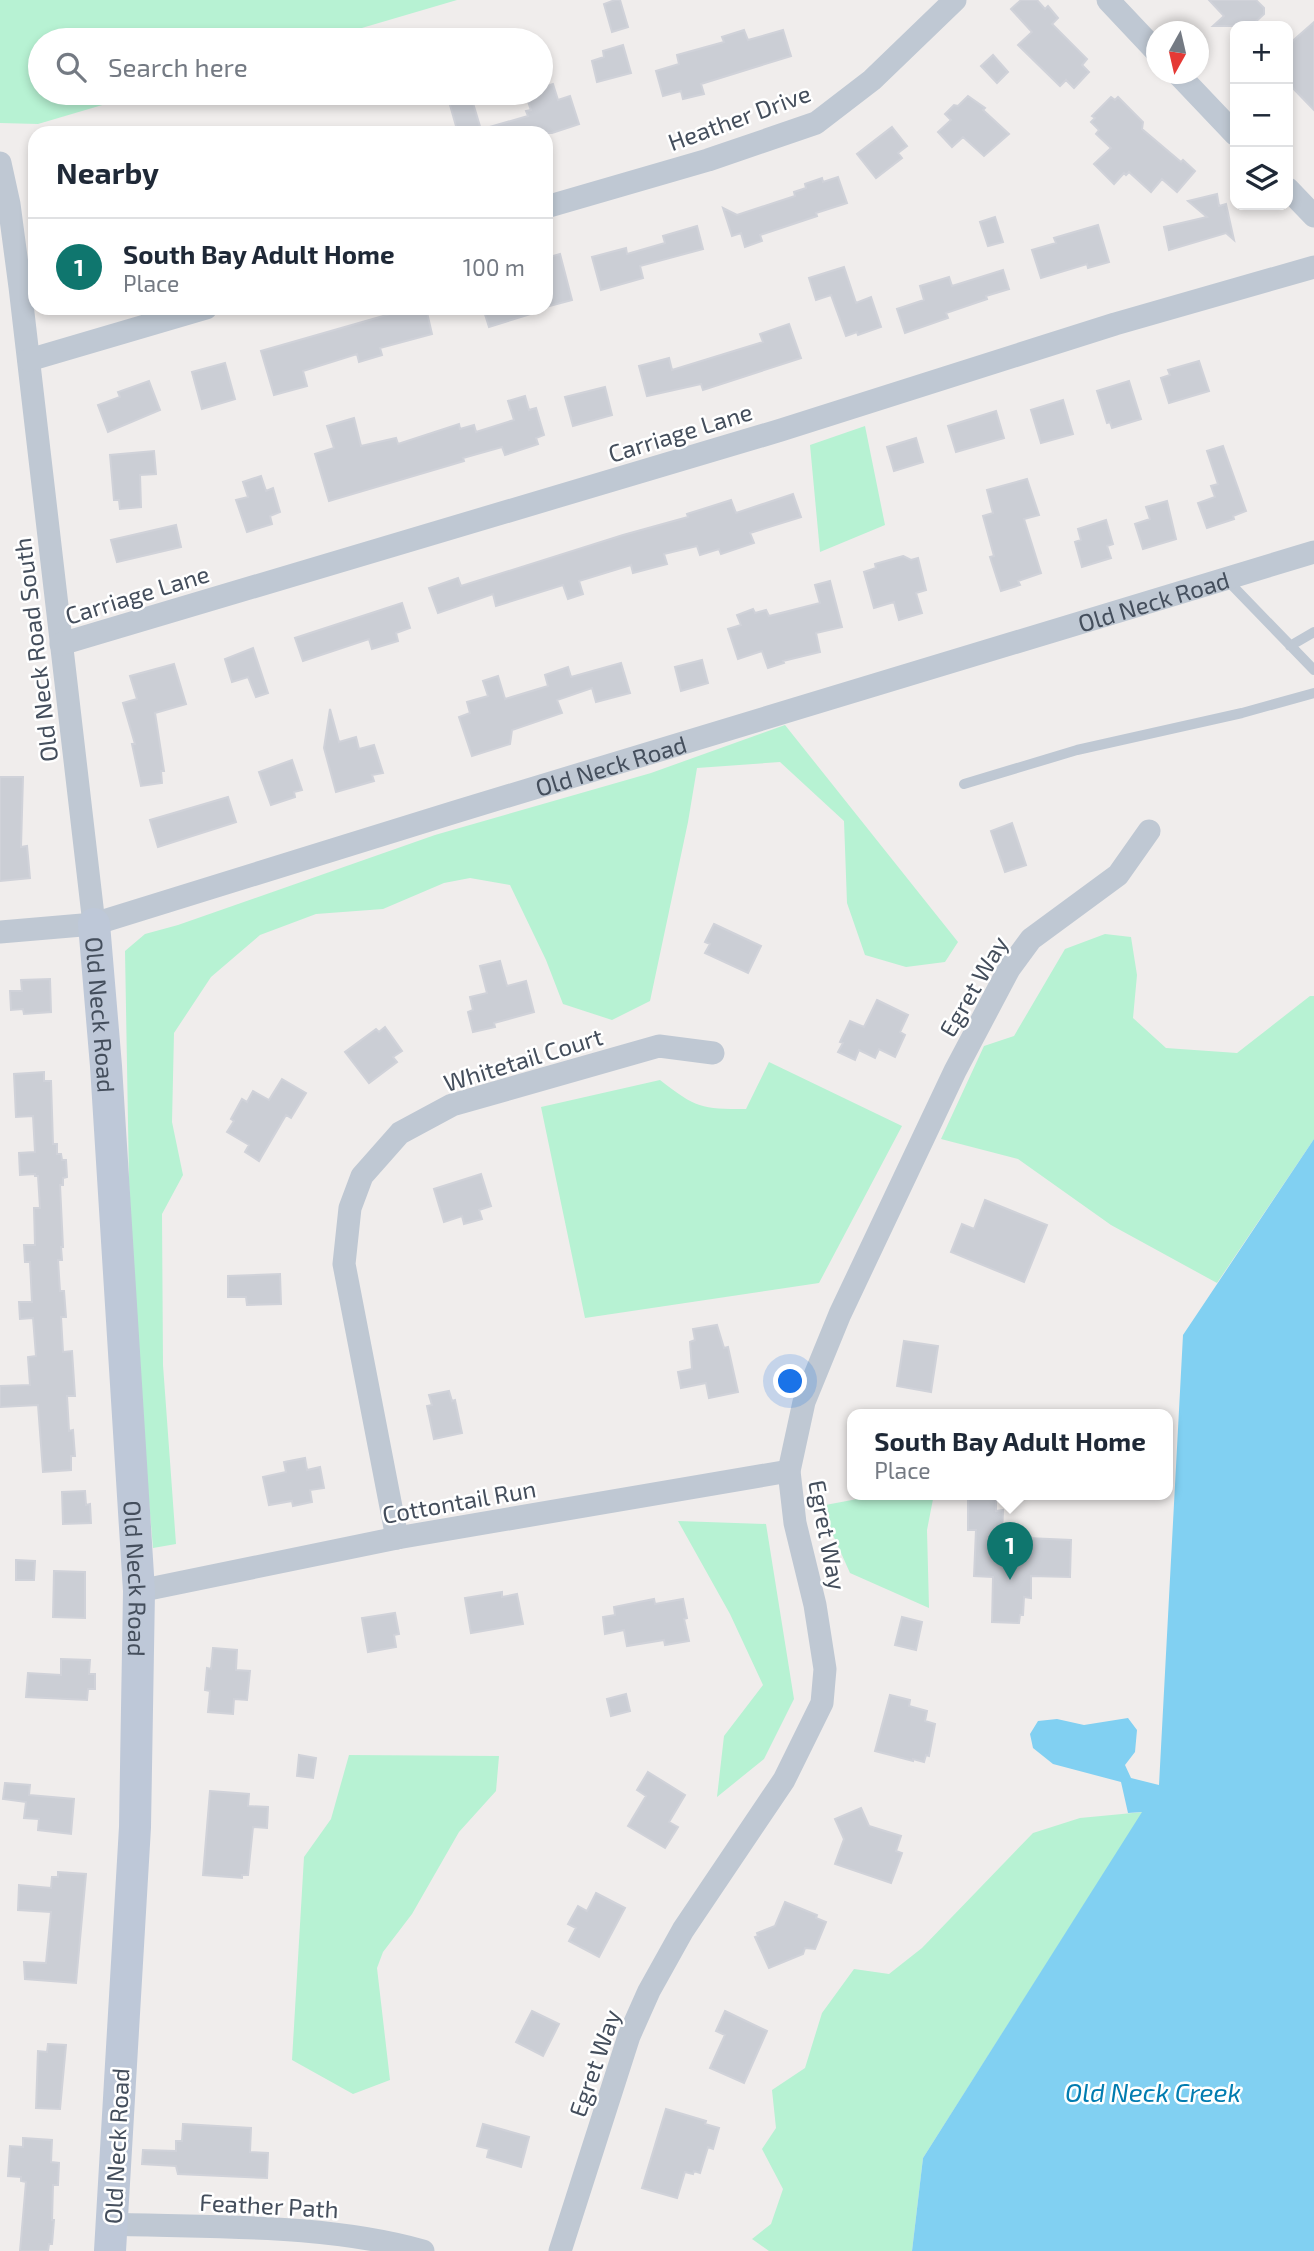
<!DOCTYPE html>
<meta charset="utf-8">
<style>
body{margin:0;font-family:"Exo 2",sans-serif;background:#f6f6f7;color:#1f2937}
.controls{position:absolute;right:21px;top:21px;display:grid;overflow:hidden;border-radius:14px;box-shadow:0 4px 10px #0003}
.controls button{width:63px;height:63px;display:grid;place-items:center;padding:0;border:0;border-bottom:2px solid #e0e1e3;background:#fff;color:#1f2937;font:35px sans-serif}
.compass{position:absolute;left:1146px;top:21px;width:63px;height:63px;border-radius:50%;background:#fff;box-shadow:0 4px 10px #0003;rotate:188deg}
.you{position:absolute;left:791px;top:1382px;width:24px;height:24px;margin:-18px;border:5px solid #fff;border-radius:50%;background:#1a73e8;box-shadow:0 0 0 10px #1a73e833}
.badge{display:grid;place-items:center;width:46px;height:46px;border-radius:50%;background:#0f766e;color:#fff;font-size:23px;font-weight:700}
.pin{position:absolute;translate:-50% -58px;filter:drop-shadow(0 2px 4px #0008)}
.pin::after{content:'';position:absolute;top:37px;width:24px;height:21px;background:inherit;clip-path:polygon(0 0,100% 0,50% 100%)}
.popup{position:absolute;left:847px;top:1409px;width:326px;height:91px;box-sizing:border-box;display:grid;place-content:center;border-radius:14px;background:#fff;filter:drop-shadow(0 2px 5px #0005);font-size:23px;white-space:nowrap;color:#747a83}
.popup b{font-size:26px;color:#1f2937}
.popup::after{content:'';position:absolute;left:50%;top:100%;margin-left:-14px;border:14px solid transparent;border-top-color:#fff}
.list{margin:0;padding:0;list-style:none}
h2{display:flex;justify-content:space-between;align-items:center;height:91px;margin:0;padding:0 28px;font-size:30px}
h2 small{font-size:23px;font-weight:400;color:#747a83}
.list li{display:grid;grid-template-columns:46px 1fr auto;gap:21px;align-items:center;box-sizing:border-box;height:98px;padding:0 28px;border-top:2px solid #e0e1e3}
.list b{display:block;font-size:26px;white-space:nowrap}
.list p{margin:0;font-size:23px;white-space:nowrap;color:#747a83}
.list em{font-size:23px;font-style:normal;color:#747a83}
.icon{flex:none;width:38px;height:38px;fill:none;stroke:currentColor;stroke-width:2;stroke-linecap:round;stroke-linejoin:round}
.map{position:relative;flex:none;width:1314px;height:2251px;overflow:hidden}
.search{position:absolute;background:#fff;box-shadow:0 4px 10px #0003;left:28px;top:28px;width:525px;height:77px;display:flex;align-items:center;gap:18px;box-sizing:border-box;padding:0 24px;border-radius:38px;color:#747a83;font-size:26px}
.panel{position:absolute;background:#fff;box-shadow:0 4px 10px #0003;left:28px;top:126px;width:525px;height:189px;border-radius:21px}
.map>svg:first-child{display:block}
</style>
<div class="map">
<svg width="1314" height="2251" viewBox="0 0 1314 2251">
<rect width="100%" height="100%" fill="#f0edec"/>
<!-- green -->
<path fill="#b7f2d3" d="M0 0H457L321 40H40V93H143L38 124 0 123Z
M865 426 885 525 820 552 810 445Z
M785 725 958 942 945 962 906 967 865 955 847 903 844 821 780 762 697 768 688 822 650 1001 612 1020 563 1004 546 960 510 885 470 878 444 883 383 909 316 914 260 935 211 977 174 1033 172 1122 183 1175 162 1214 163 1365 176 1544 153 1548 131 1294 125 951 145 934 178 925 435 835 651 773Z
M1105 934 1131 937 1137 975 1133 1018 1166 1048 1237 1053 1310 996H1314V1139L1217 1283 1111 1225 1018 1159 941 1139 984 1046 1014 1036 1065 949Z
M769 1062 902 1126 819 1283 585 1318 541 1107 660 1080C696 1108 701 1109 746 1109Z
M884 1494H934L927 1530 929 1608 850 1573 820 1506Z
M678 1521 766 1524 794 1699 764 1759 717 1797 724 1736 763 1685 730 1614Z
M349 1755 499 1756 496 1791 459 1832 412 1914 383 1952 377 1968 390 2080 353 2094 292 2060 304 1857 331 1819Z
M1143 1812 923 2158 912 2251H769L752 2239 771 2224 783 2189 762 2149 776 2128 772 2090 805 2068 822 2013 854 1969 889 1974 922 1948 1033 1833 1080 1818Z"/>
<!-- water -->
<path fill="#81d0f2" d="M1314 1139V2251H912L923 2158 1142 1812 1128 1813 1121 1782 1053 1764 1033 1748 1030 1734 1038 1721 1057 1719 1084 1725 1128 1718 1137 1730 1135 1752 1125 1765 1131 1778 1159 1785 1183 1335Z"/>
<!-- building -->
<path fill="#cbced5" stroke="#d0d2d9" stroke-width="2" d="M615 0H620L628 27 612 32 604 4Z
M1021 0H1037L1045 9 1048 6 1058 18 1052 24 1087 59 1082 65 1089 72 1074 88 1066 80 1060 86 1018 45 1032 32 1011 9Z
M1209 0H1256L1264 8V14L1251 26H1213L1224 16Z
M1314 22V110L1288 83V45Z
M744 30 748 40 783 30 791 56 701 84 704 94 683 99 681 91 663 96 656 71 679 64 677 55 724 42 722 37Z
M623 45 631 73 597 82 592 61 604 57 603 51Z
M993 55 1008 72 997 83 981 66Z
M553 84 558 100 570 96 579 124 552 133H486V128L528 116 526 111 531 110 527 99 534 93H541V88Z
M470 93 482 133H458L448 98Z
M968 96 985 108 983 110 1009 134 984 156 963 137 952 147 938 132 951 120 945 114 954 105 958 106Z
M1111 97 1115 100 1118 97 1143 122 1142 129 1181 162 1183 160 1195 171 1177 192 1162 179 1151 192 1129 172 1126 175 1124 173 1114 184 1094 164 1111 148 1096 134 1099 130 1091 122 1095 118 1092 116Z
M892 127 907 146 898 153 902 158 876 178 857 154Z
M838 177 847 203 816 213 817 216 760 235 762 241 745 247 741 233 732 236 723 208 737 215 795 196 794 192 806 188 805 184 822 178 823 182Z
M1217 194 1219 206 1226 204 1234 240 1226 233 1169 250 1164 227 1207 217 1188 201Z
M995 217 1003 242 988 246 980 222Z
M1098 225 1109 262 1088 268 1087 264 1041 278 1032 250 1056 243 1054 238Z
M697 226 703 249 640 266 643 278 601 290 592 257 626 248 627 254 665 243 663 236Z
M560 254 572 300 546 307V258Z
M844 267 856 303 871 297 881 327 858 335 857 332 846 336 831 295 816 300 809 278Z
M1003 270 1009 289 986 296 987 299 946 313 948 318 905 333 897 309 924 300 920 286 949 277 952 286Z
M411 308H426L432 334 380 348 382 355 359 362 357 354 303 371 307 386 274 395 261 351Z
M483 308H537V312L489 327Z
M789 324 801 358 703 390 701 384 647 396 639 366 669 358 672 370 763 342 760 334Z
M1199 361 1209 391 1169 403 1161 378 1170 375 1168 370Z
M225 363 235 399 202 409 192 372Z
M149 381 160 410 108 432 98 405 120 397 118 392Z
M1129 381 1141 419 1112 428 1110 422 1107 423 1097 391Z
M605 387 612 415 573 426 565 397Z
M525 396 529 410 536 408 544 435 536 438 538 444 505 455 502 447 463 458 464 461 329 501 315 454 334 448 327 426 354 418 361 446 396 438 398 444 459 424 460 429 474 425 476 432 514 420 508 401Z
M1063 400 1073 434 1041 443 1031 410Z
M996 411 1004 438 956 452 948 426Z
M916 438 923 462 894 471 887 447Z
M1223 446 1246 511 1233 516 1234 519 1207 528 1198 503 1215 497 1211 486 1218 484 1207 451Z
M154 451 156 474 140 475 141 507 120 509 119 500H114L110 455Z
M261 476 266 491 273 488 280 512 270 516 272 524 247 532 236 500 248 497 243 482Z
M1027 479 1039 515 1024 519 1041 573 1018 581 1020 585 1001 591 990 557 994 556 983 516 993 513 987 490Z
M793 494 801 517 750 533 754 543 721 554 719 549 700 555 697 546 664 554 667 564 633 573 631 565 579 581 583 594 568 599 563 585 496 606 493 594 438 613 429 588 458 578 461 586 623 535 688 517 687 514 731 500 736 513Z
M1167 501 1176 539 1143 549 1135 524 1150 519 1146 507Z
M1106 520 1113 544 1107 546 1111 558 1082 567 1075 542 1081 540 1078 529Z
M176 525 181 547 117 562 111 540Z
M903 556 911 560 918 558 926 590 916 593 922 613 899 620 894 602 874 608 864 572 876 568 875 564Z
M830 581 842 627 816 633 820 652 783 661 784 663 768 668 762 651 738 659 728 629 741 625 737 615 753 609 755 613 766 610 769 616 820 603 815 585Z
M402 603 410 628 396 633 398 641 372 649 369 639 303 661 295 638Z
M253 648 268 693 256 697 248 677 232 682 225 659Z
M702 660 708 683 681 691 675 667Z
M621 663 630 693 596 702 592 688 557 700 562 713 512 730 510 744 472 756 459 717 470 713 467 702 488 696 483 681 498 676 505 699 548 686 545 675 568 667 571 677Z
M174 664 186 704 155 713 164 771H161L162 783 141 786 132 744H135L123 703 137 699 130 676Z
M330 709 339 742 356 737 359 749 374 745 383 773 372 775 374 781 336 792 324 748Z
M292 760 302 790 294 792 295 797 271 805 259 772Z
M0 777H23L21 847 27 846 30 878 0 881Z
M228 797 236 822 158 847 150 820Z
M1012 823 1026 865 1005 872 991 831Z
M714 924 761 946 748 973 705 953 710 944 705 942Z
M500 961 507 986 526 981 534 1012 494 1023 495 1027 473 1032 468 1012 473 1010 470 997 487 993 480 966Z
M50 979 51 1012 24 1014 23 1009 11 1010 10 991H22L21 980Z
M877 1000 908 1015 900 1032 905 1035 895 1057 879 1049 875 1058 859 1050 855 1060 838 1052 843 1043 840 1042 850 1021 864 1027Z
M385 1027 402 1051 393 1057 397 1062 369 1083 345 1052 376 1029 379 1032Z
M44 1072V1081H51L53 1144H57V1154H61L62 1160H66L67 1177 63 1178V1185H60L63 1247H61L62 1260H58L60 1291H64L66 1317H61L63 1352 72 1351 75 1396H67L69 1431 73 1430 75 1456H71V1470L43 1472 38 1405 0 1407V1386L30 1385 28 1357 36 1356 33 1318 20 1319 19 1302H32L30 1262H25L24 1245H35L34 1208H40L38 1176H35V1174L20 1175 19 1153 35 1152 33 1116 16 1117 14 1074Z
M282 1079 306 1093 291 1118 286 1115 259 1161 245 1152 249 1145 227 1132 234 1121 231 1119 242 1099 247 1102 253 1091 269 1100Z
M481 1174 491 1206 479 1210 482 1219 464 1224 462 1216 444 1222 434 1189Z
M985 1200 1047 1225 1024 1282 951 1252 962 1224 974 1229Z
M280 1274 281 1304 247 1305 246 1297H228V1276Z
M717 1325 724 1348 728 1347 738 1392 709 1398 706 1383 681 1388 678 1372 692 1369 690 1342 695 1340 693 1329Z
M904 1341 938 1346 931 1392 897 1386Z
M449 1391 452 1401 455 1400 462 1433 434 1439 427 1406 432 1405 429 1395Z
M305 1458 307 1470 320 1467 324 1488 310 1490 312 1502 293 1506 292 1501 269 1505 263 1477 286 1472 284 1462Z
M85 1491 86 1505 90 1504 91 1523 63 1524 62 1492Z
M968 1494H996V1511L1003 1510 1002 1537 1071 1540 1070 1577 1031 1576V1598L1024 1597 1023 1615H1020L1019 1623 992 1622 993 1577 974 1576 976 1530H968Z
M16 1560 35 1561 34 1580H16Z
M54 1571 85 1572V1618L53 1617Z
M502 1592V1597L517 1594 523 1624 471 1633 465 1598Z
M654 1599 655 1604 683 1599 687 1618 684 1619 689 1641 665 1645 664 1640 627 1646 624 1630 605 1634 603 1617 615 1615 614 1607Z
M395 1613 399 1634 394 1635 396 1647 368 1652 362 1618Z
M902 1617 922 1622 916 1650 895 1645Z
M213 1648 237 1650 236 1670 250 1671 247 1700 234 1699 233 1714 208 1712 210 1691 205 1690 207 1668 211 1669Z
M61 1659 90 1660 89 1674H95V1689H88L87 1700 26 1697 28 1673 61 1675Z
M626 1694 630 1711 611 1716 607 1699Z
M890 1695 910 1700 909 1706 927 1711 925 1721 935 1724 929 1756 926 1755 924 1762 913 1759V1761L875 1751Z
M299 1755 316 1758 313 1778 297 1776Z
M648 1772 685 1795 669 1822 678 1827 665 1848 628 1826 646 1796 637 1790Z
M5 1783 30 1785 29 1795 74 1799 71 1834 38 1830 39 1819 24 1818 26 1802 3 1799Z
M210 1791 249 1794 248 1806 268 1807 267 1828 253 1827 248 1875H242V1878L203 1875Z
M861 1808 869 1826 901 1836 896 1851 902 1853 891 1883 835 1864 844 1839 835 1819Z
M58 1872 86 1874 76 1983 25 1979 24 1962 46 1963 51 1912 18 1910 19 1885 51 1888 52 1877H58Z
M596 1893 625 1908 599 1957 569 1941 576 1928 568 1924 578 1906 587 1911Z
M785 1902 817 1915 816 1918 826 1922 815 1949 805 1948 803 1954 769 1968 755 1937 758 1936 757 1933 775 1926Z
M532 2011 559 2024 543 2056 516 2042Z
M725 2011 767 2031 744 2083 710 2068 725 2035 716 2031Z
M48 2044 66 2045 60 2109 36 2108 38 2051 47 2052Z
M666 2109 706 2121 705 2124 719 2128 713 2149 708 2147 700 2173 694 2171 693 2174 685 2172 677 2198 642 2188Z
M183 2124 251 2128 250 2152 268 2153 267 2178 178 2174 176 2166 142 2164 143 2150 176 2151V2141H182Z
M483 2124 529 2137 521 2167 487 2157 489 2149 477 2146Z
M23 2138 52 2140 51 2162 59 2163 58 2185H53L52 2220H54L52 2244H49L48 2251H20L26 2182 21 2181V2177L8 2176 10 2146 23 2147Z"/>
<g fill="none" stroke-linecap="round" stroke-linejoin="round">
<!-- lane -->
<path stroke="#bfc8d3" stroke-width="10" d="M1226 579 1314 670
M1290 646 1314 632
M964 784 1077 750 1242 713 1314 693"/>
<!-- street -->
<g stroke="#bfc8d3" stroke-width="23">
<path d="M1108 0 1156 51"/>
<path d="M1178 74 1235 134"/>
<path d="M0 163 9 204 20 287 94 924"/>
<path d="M1288 189 1314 216"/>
<path d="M546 207 708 160 816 123 872 80 955 0"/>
<path d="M29 360 206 308"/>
<path d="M61 644 781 430 1115 324 1314 267"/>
<path id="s1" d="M0 932 94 924 455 812 1314 552"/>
<path d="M397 1538 344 1264 350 1208 362 1176 400 1133 452 1105 659 1046 713 1053"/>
<path d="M139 1591 397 1538 789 1471"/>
<path d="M111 2224C214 2228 323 2223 423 2251"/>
<path d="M560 2251 629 2036 649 1991 683 1930 784 1780 822 1703 825 1669 815 1605 795 1523 789 1471 804 1402 840 1314 955 1071 1009 969 1031 939 1118 875 1149 831"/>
</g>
<!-- secondary -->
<path stroke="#bec8d8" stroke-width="32" id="s2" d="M94 924 106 1066 139 1591 135 1827 110 2251"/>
</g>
<g text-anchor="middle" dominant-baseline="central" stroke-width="5" stroke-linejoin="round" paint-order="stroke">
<!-- street labels -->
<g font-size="24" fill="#444e5c" stroke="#fff">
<text transform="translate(739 117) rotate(-20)">Heather Drive</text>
<text transform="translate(680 432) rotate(-17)">Carriage Lane</text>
<text transform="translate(137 594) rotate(-17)">Carriage Lane</text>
<text stroke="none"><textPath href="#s1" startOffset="1202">Old Neck Road</textPath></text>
<text transform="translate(35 650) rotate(-97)">Old Neck Road South</text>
<text stroke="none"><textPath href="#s1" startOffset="635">Old Neck Road</textPath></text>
<text transform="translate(973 986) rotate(-60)">Egret Way</text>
<text stroke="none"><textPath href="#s2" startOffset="91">Old Neck Road</textPath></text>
<text transform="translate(523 1059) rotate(-17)">Whitetail Court</text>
<text transform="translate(459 1501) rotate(-10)">Cottontail Run</text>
<text transform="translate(828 1535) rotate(79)">Egret Way</text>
<text stroke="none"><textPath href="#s2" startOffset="656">Old Neck Road</textPath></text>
<text transform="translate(594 2063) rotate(-71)">Egret Way</text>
<text transform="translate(116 2146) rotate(-87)">Old Neck Road</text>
<text transform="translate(269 2205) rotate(3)">Feather Path</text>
</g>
<!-- water labels -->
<g font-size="26" font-style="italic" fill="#027cb0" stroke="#fff">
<text x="1153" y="2091">Old Neck Creek</text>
</g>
</g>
</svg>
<div class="controls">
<button>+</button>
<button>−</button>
<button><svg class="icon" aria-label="layers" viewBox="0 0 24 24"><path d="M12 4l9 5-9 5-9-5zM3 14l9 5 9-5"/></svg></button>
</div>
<svg class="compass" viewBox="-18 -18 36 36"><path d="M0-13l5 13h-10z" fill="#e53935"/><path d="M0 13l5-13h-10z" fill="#747a83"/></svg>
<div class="you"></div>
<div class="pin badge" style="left:1010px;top:1580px">1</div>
<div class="popup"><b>South Bay Adult Home</b>Place</div>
<div class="search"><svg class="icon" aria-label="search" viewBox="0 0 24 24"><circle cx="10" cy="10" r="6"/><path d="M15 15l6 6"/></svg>Search here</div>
<section class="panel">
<h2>Nearby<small></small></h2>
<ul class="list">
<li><span class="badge">1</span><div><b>South Bay Adult Home</b><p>Place</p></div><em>100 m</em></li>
</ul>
</section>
</div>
